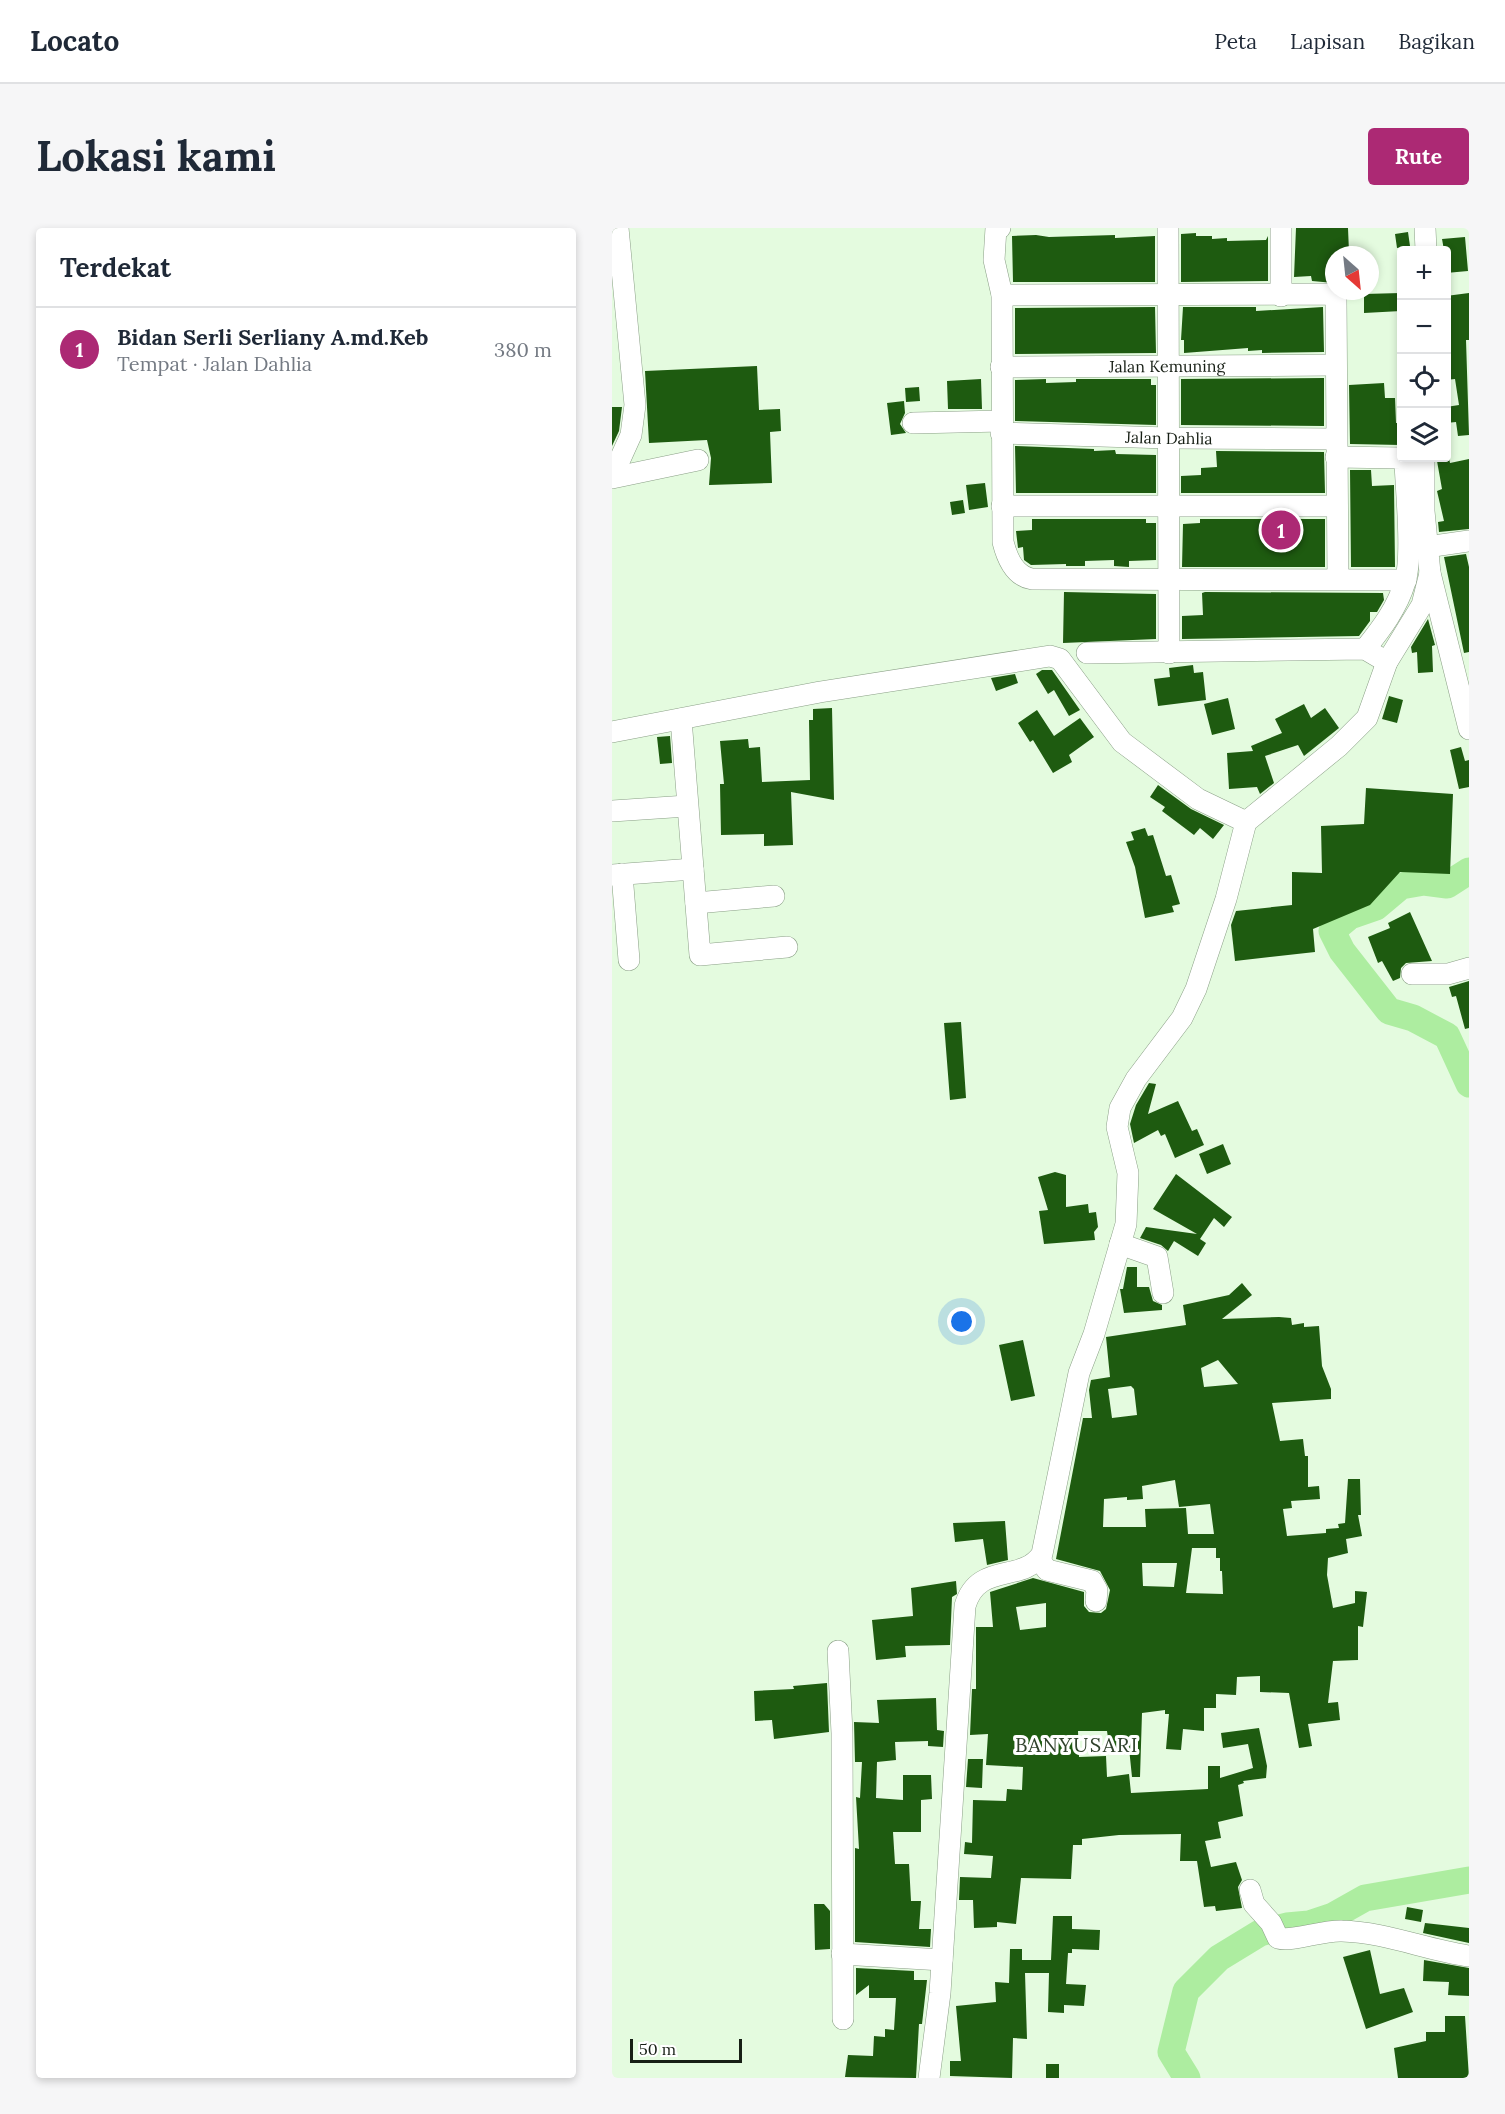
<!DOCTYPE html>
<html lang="id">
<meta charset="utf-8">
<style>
body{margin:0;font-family:Lora,serif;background:#f6f6f7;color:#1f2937}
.controls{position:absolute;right:18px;top:18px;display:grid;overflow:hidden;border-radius:6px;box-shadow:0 3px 9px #0003}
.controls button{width:54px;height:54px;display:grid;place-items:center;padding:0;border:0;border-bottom:2px solid #e0e1e3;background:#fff;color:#1f2937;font:30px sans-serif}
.compass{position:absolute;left:713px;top:18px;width:54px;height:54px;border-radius:50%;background:#fff;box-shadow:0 3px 9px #0003;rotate:153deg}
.scale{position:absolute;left:18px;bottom:15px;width:112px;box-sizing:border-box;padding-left:6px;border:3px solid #171f15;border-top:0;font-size:16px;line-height:21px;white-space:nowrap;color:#171f15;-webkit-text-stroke:4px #fff;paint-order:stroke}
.you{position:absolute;left:350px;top:1094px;width:21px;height:21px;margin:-15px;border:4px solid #fff;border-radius:50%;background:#1a73e8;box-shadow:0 0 0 9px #1a73e833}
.badge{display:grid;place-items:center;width:39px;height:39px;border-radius:50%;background:#ac2974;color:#fff;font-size:20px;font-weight:700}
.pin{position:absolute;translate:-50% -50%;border:3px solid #fff;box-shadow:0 2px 6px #0006}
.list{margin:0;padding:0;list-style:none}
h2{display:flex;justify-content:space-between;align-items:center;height:78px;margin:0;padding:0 24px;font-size:26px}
h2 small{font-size:20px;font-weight:400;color:#747a83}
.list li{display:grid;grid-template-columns:39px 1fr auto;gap:18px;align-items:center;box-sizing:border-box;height:84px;padding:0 24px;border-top:2px solid #e0e1e3}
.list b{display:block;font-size:22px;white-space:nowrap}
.list p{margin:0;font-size:20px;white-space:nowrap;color:#747a83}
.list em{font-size:20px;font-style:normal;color:#747a83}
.icon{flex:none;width:33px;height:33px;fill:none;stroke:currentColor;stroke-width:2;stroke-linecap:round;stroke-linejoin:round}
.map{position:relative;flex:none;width:857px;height:1850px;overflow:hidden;border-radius:6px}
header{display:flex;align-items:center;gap:36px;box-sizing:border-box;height:84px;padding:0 30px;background:#fff;border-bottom:2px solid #e0e1e3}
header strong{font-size:28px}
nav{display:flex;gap:33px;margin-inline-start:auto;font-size:21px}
.intro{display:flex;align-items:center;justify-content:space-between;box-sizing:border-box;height:144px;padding:0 36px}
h1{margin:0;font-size:42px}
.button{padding:15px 27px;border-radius:6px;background:#ac2974;color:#fff;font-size:21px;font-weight:700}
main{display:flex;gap:36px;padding:0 36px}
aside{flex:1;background:#fff;border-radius:6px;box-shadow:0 3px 9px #0003}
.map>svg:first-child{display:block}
</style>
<header>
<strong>Locato</strong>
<nav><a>Peta</a><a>Lapisan</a><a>Bagikan</a></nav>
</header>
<div class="intro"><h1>Lokasi kami</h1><a class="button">Rute</a></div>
<main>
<aside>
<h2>Terdekat<small></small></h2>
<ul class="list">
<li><span class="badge">1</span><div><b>Bidan Serli Serliany A.md.Keb</b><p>Tempat · Jalan Dahlia</p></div><em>380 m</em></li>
</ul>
</aside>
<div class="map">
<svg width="857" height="1850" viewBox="0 0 857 1850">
<rect width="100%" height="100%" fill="#e4fbdf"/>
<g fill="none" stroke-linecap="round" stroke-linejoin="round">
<!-- river -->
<path stroke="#adeda0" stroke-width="27" d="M857 643 835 657 812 654 789 658 764 679 738 688 720 703 730 723 777 783 801 790 835 808 857 856
M575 1850 559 1824 574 1763 607 1730 648 1705 675 1698 697 1696 721 1688 753 1670 857 1652"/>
</g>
<!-- building -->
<path fill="#1e5b10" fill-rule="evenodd" d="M684 0H736L737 24 722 25V55L700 53 699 48 682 49Z
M796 4 798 18 785 20 783 6Z
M584 5V8H600V11L615 10V13L654 12 656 8V53L569 54V6Z
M424 7 437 9 503 7V10L543 8V54H401L400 8Z
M853 9 856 43 834 45V22H832L830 11Z
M789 65V83L752 85V66Z
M857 65V112H854L857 207 846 208 844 194 834 195V179L847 177 843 151 834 152V68Z
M543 79 544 125 403 126V80Z
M571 79H644V83L711 79 712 124 650 125V122L636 123V120L572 125V112H569Z
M145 138 147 182 168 181 169 203 158 204 160 255 97 257 99 230 95 212 37 215 33 143Z
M712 150V198L569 197V151Z
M369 151 370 181H336L335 153Z
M434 151V155L464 154V151H539V157H544V197L403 193V152Z
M772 155 773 170H783L784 195H789V217L738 216 737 157Z
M307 159 308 173 294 174 293 160Z
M292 173 293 185 288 196 294 205 279 207 275 175Z
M0 179H10L7 203 0 218Z
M403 218 482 221V223L503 222 504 226 544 227V265H404Z
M604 223 712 224 713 265H569V248L589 247V240L605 239Z
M837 230 838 235 857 231V301L827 304 826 294 832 293 825 263 830 261 825 233Z
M738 242H759L760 258 782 257 783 339H739Z
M373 255 376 279 357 282 354 257Z
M351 272 353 285 340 287 338 274Z
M420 291H534V295H544V332L517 333V339L502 338V332L473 333V338H454V336L419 337 412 332 411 319 406 320 404 303 420 302Z
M588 291H713V339H570L571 296 588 295Z
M854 326 857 339V424L852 425 832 329Z
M452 364 544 366V411L451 415Z
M593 364 771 365 772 372 765 384H758V393L747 408 570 411V388L591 387 590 365Z
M816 391 823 417 820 418 821 444 806 445 805 424 800 425 799 419Z
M581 437 582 445 591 444 594 472 546 478 542 451 558 449 557 440Z
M430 442H440L468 482 457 488 442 462 436 466 424 446Z
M403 446 406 455 384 463 379 450Z
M777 468 791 472 785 495 770 491Z
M616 470 623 501 600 507 592 476Z
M692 476 699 490 713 480 727 500 692 528 686 517 653 528 662 555 648 566 645 559 617 561 615 525 641 523 639 518 670 505 663 491Z
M220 480 222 572 179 564 181 617 152 618V606L109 607 108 556H112L108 513 136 511 137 520 148 519 150 554 198 552 197 492H201V481Z
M425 482 442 508 468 490 482 509 457 527 460 534 441 545 421 512 418 514 406 495Z
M58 508 60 535 48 536 45 509Z
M849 519 853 533 857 532V559L847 561 838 522Z
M546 557 579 581 612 597 601 611 588 600 582 607 550 583 553 579 538 569Z
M754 560 841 566 838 646 788 644 758 677 701 701 703 724 623 733 619 697 624 683 680 677V644L710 645 709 598 752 596Z
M533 600 536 608 541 607 554 648 559 647 568 676 560 678 562 684 533 690 523 639 514 614 522 612 519 604Z
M798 684 820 733 794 735 789 740 788 750 781 753 770 733 766 735 756 709 778 700 776 695Z
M857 753V800L853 801 844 768 840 769 837 759Z
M349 794 354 870 338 872 332 795Z
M537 855 544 856 536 886 566 873 580 903 585 901 592 917 563 930 553 906 549 908 546 902 522 915 518 896 524 877Z
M611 916 619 936 595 946 587 926Z
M443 944 454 947V979L476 976 477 985 484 984 486 999 482 1004 483 1012 432 1016 427 983 436 982 426 949Z
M564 946 620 989 612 999 602 990 588 1011 594 1015 586 1028 562 1013 556 1023 549 1017 528 1010 534 999 585 1006 541 981Z
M515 1039H525V1059H537L541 1073 550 1077V1082L512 1085 508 1061H511Z
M630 1055 640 1067 610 1091 667 1089 679 1090 680 1097 692 1095V1099L707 1098 710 1138 719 1161V1171L660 1175 668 1213 691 1211 693 1228H696V1259L707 1258 708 1271 679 1273 680 1280 671 1281 675 1308 714 1305V1301L727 1300 726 1296 733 1295 736 1251H748L749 1287H746L750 1308 734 1311 736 1325 716 1330 715 1347 721 1380 743 1375V1363L755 1364 751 1399 746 1398V1432L721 1433 716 1475 726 1474 728 1492 696 1496 700 1518 687 1520 677 1465 648 1464V1448L625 1449 624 1467 604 1466V1480H592V1503L571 1501 569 1522 554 1521 557 1486H553V1482L530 1485 528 1549H520L517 1520 498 1523 495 1503H466L467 1529 494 1528 495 1549 517 1546 519 1565 596 1561V1538H608V1550L641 1540 636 1516 611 1520 609 1505 647 1500 655 1538 654 1550 631 1553 632 1555 626 1557 631 1588 606 1594 609 1610 593 1613 599 1639 624 1634 630 1652 626 1659 630 1680 604 1683 603 1678 592 1679 585 1633H568L569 1606 507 1607 470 1611V1617H461L459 1651 409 1650 404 1696 385 1694V1699L362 1700 361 1672H347L348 1649 379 1650 381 1628 352 1626 353 1614 360 1615 361 1572 394 1573 395 1561 410 1562 411 1539 374 1537 376 1506 358 1507 360 1461H364V1399H381L378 1364 421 1350 472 1364V1378L477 1384 489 1385 494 1381 498 1362 488 1343 444 1331 471 1190H480L477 1162 479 1152 498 1149 494 1109 574 1097 571 1077 617 1067ZM606 1132 626 1156 592 1159 589 1140ZM519 1158 522 1161 525 1187 500 1190 496 1161ZM563 1252 567 1279 598 1276 602 1306H576L574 1280 533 1281 534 1299H491L492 1271 515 1269V1272L531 1271 530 1258ZM580 1320H604V1330H608V1343H610L611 1366 574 1365ZM530 1335H565L562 1359 531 1358ZM434 1375V1399L408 1402 404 1379Z
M411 1112 423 1168 399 1173 387 1117Z
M393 1293 396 1332 375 1337 371 1311 343 1314 341 1295Z
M344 1353 345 1366 340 1369 338 1417 293 1418 294 1429 264 1432 260 1392 301 1388 299 1360Z
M215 1455 217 1504 162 1511 160 1492 143 1493 142 1463 182 1461 181 1458Z
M324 1470 325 1502 332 1503 331 1519 316 1518V1513L283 1514 284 1532 265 1534 264 1570 291 1572V1547H319L320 1571 309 1572V1604H281L283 1636H297L299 1673H309L307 1701H319L318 1719 243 1714V1620L247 1621 244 1569 248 1570 250 1534H243L242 1494 267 1495 265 1472Z
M356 1531H371L370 1560 354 1559Z
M202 1676H212L218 1683V1721L203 1722Z
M795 1679 811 1682 809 1694 793 1691Z
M441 1688H460V1701L488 1702 487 1722 460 1721V1725H456L454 1756 474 1757 472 1778 452 1777V1785L436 1784 437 1745H413L415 1811 401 1810 400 1850 338 1848V1833H349L344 1778 384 1774 383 1754 397 1755 398 1721H410V1732H439Z
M813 1695 857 1700V1715L811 1705Z
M758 1722 768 1766 792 1760 801 1784 754 1801 731 1729Z
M812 1732 857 1740V1768L836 1767 837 1754 811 1753Z
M244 1740 302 1743V1752H315L310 1796H307L304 1850 233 1849 236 1827 261 1828 262 1808 273 1809V1801L282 1802 284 1770H257V1757L244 1767Z
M833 1788H853L857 1850H786L782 1820 814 1813V1804H833Z
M434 1836H447V1850H434Z"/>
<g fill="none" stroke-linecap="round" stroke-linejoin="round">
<defs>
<g id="minor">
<path d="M388 0H384L382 32 390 67 391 314C395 330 402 348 420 351L794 352"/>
<path d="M556 0 557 425"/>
<path d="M669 0V68"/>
<path d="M813 0 814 22"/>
<path d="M390 67 716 66 724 70 726 351"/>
<path id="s1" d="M389 139 723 137"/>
<path d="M301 195 390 193"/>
<path id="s2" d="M389 205 556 210 723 211"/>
<path d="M724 229 789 230 793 234C794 263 801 328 793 354 785 380 770 400 753 421"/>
<path d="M812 230V283L818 345 857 501"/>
<path d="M0 249 19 207 23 177 6 0"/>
<path d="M0 250 86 232"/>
<path d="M390 278H725"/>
<path d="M801 321 857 313"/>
<path d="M475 425 753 421 775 434"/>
<path d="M69 491 88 727 175 719"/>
<path d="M0 504 208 464 438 428 448 431 510 514 586 571 634 594"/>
<path d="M0 583 75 578"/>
<path d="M10 646 17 732"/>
<path d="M0 647 81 641"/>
<path d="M84 675 162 668"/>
<path d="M800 746H836L857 740"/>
<path d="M508 1016 545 1029 551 1065"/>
<path d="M427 1331 435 1342 480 1353 485 1362 484 1373"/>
<path d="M226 1423 230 1505 231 1791"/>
<path d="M638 1662 642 1676 659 1695 666 1710C681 1714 710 1702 730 1703 772 1704 815 1722 857 1728"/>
<path d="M230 1726 330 1732"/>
<path d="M317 1850 328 1765 353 1378C366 1333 410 1356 430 1326L467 1145 482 1106 514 996 516 945 505 899 508 880 524 851 570 790 584 761 614 671 634 594 727 518 755 490 775 434 810 377 818 345"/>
</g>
</defs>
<!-- minor casing -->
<use href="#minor" stroke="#8a9f86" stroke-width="22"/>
<!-- minor -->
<use href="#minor" stroke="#fff" stroke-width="21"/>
</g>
<g text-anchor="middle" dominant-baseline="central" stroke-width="6" stroke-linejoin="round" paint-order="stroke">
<!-- street labels -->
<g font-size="16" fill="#171f15" stroke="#fff">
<text stroke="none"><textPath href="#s1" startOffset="166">Jalan Kemuning</textPath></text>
<text stroke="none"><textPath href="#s2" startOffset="168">Jalan Dahlia</textPath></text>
</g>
<!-- quarter labels -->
<g font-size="20" letter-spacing="1.5" fill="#30422c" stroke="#fff">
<text x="465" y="1516">BANYUSARI</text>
</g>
</g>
</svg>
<div class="controls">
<button>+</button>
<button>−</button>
<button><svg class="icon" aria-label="locate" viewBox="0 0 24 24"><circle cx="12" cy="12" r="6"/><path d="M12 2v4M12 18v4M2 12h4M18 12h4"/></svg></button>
<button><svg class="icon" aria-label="layers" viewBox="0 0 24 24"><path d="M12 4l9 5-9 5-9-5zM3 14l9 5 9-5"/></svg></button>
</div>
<svg class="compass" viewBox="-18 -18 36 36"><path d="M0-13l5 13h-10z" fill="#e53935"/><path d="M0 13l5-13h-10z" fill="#747a83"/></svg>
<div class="scale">50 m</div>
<div class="you"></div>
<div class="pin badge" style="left:669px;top:302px">1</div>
</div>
</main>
